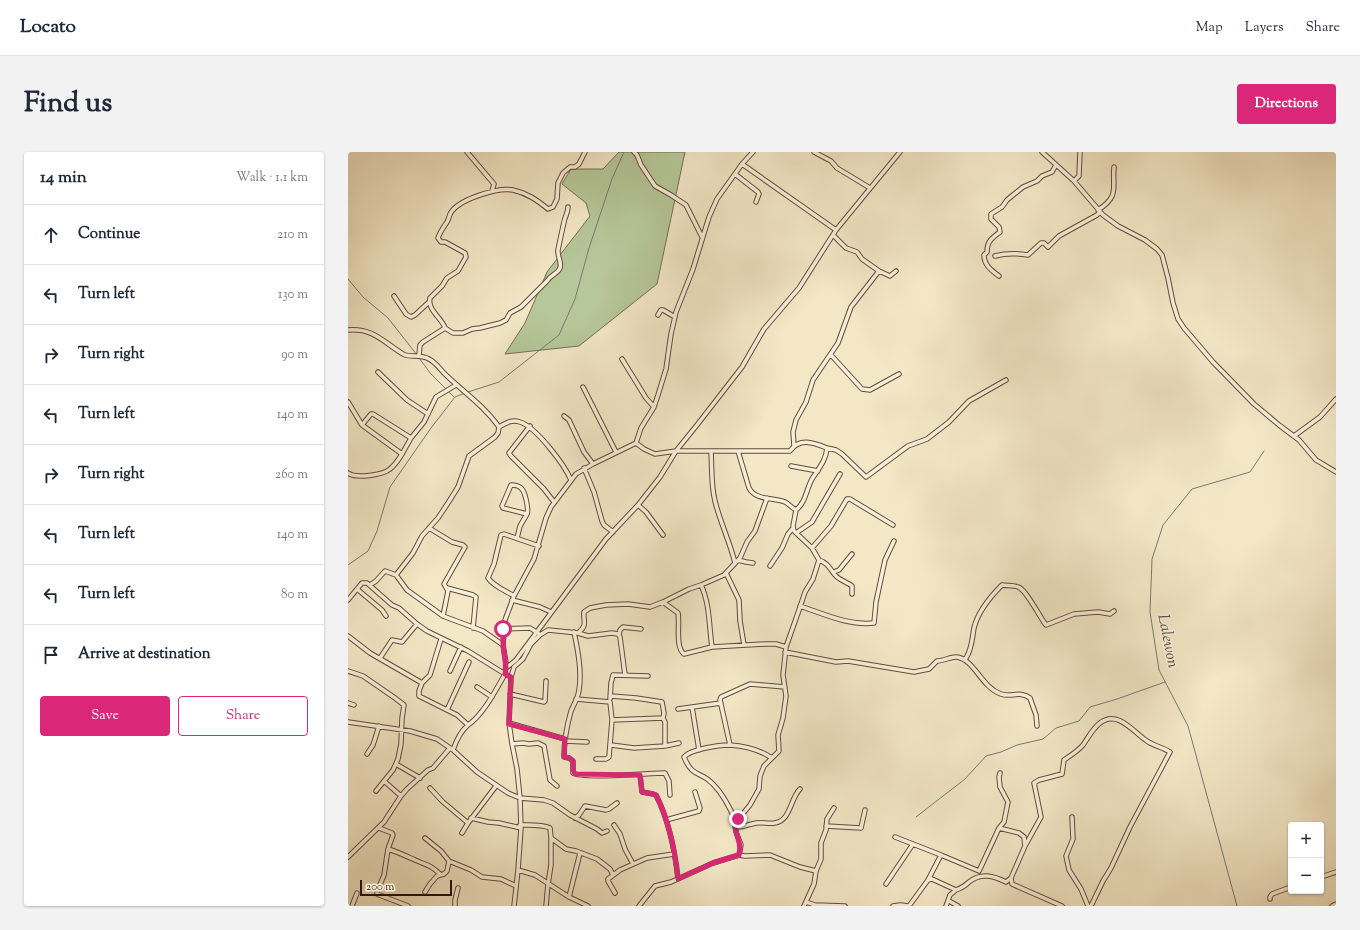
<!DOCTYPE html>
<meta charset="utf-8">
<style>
body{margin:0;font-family:"Sorts Mill Goudy",serif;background:#f2f2f3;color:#1f2937}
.controls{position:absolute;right:12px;bottom:12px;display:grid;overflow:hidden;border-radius:4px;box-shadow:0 1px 3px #0004}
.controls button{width:36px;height:36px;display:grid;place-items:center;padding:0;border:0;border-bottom:1px solid #e0e1e3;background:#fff;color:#1f2937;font:20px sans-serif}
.scale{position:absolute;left:12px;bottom:10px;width:92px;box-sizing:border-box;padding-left:4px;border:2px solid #341908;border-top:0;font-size:11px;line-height:14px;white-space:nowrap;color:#341908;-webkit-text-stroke:3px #f7efda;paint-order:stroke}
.stop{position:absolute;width:12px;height:12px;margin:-9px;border:3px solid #db2777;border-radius:50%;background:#fff}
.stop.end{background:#db2777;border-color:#fff;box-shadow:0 1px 4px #0008}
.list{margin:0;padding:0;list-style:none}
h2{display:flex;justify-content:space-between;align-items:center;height:52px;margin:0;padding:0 16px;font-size:17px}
h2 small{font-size:13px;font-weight:400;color:#747a83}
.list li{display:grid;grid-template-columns:26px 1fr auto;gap:12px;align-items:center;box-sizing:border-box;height:60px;padding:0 16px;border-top:1px solid #e0e1e3}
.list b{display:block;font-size:15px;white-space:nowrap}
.list em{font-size:13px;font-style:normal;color:#747a83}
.actions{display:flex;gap:8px;padding:12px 16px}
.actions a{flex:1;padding:9px 0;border:1px solid #db2777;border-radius:4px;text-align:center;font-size:14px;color:#db2777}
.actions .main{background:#db2777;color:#fff}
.icon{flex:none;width:22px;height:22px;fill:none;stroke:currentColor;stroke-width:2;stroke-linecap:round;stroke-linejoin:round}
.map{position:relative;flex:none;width:988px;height:754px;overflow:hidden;border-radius:4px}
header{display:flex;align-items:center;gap:24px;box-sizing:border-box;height:56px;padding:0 20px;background:#fff;border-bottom:1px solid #e0e1e3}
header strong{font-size:19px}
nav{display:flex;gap:22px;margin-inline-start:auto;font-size:14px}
.intro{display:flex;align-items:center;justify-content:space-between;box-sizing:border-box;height:96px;padding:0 24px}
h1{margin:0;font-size:28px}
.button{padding:10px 18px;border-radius:4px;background:#db2777;color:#fff;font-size:14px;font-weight:700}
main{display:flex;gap:24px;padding:0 24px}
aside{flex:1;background:#fff;border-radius:4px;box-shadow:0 1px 3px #0004}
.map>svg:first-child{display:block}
</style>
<header>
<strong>Locato</strong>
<nav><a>Map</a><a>Layers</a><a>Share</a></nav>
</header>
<div class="intro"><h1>Find us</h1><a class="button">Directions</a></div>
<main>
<aside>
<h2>14 min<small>Walk · 1.1 km</small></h2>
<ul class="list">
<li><svg class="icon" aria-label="ahead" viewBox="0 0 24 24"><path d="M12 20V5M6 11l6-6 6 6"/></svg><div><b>Continue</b></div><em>210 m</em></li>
<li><svg class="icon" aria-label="left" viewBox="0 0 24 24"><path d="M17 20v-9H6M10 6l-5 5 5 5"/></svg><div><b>Turn left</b></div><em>130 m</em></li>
<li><svg class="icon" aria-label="right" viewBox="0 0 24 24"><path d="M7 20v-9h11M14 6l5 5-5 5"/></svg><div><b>Turn right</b></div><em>90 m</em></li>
<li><svg class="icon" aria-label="left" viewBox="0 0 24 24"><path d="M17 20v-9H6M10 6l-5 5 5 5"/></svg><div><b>Turn left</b></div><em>140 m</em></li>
<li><svg class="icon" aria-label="right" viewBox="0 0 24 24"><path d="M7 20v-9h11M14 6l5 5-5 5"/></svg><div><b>Turn right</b></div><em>260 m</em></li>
<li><svg class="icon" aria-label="left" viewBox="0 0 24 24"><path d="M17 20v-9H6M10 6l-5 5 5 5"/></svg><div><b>Turn left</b></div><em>140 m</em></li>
<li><svg class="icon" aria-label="left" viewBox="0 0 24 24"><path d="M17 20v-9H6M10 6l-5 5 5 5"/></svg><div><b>Turn left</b></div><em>80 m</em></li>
<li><svg class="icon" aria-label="arrive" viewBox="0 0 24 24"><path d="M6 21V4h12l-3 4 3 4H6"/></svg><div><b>Arrive at destination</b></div></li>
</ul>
<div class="actions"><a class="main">Save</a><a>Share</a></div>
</aside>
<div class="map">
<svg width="988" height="754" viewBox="0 0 988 754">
<rect width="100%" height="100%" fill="#f3e7c6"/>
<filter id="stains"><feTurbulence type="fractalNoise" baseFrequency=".005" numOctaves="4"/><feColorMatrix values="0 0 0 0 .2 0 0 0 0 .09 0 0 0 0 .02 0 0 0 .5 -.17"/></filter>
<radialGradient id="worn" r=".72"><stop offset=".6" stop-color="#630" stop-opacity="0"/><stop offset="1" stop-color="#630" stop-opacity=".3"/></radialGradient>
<!-- green -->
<path fill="#b6c799" stroke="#757050" d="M271 0H337L309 132 231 194 157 202 177 171 199 120 242 64 238 51 214 32 223 17H255Z"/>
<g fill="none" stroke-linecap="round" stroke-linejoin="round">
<!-- stream -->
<path stroke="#757b76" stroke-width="1" d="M0 127 15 145 40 166 69 203
M71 206 83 222 106 245
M120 240 151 230 211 183 227 147 241 96 264 27 276 0
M0 413 20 399 29 379 42 335 83 276 107 245 117 241
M568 665 617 627 638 604 653 600 669 593 695 587 708 576 731 569 742 555 769 547 817 530
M889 754 840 574 811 518 802 460 804 407 815 373 844 337 902 320 916 299"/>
<defs>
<path id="minor" d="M119 0 146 32 144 39
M286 0 289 3 293 13 307 34 323 43 338 53 354 85
M466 0 483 9 489 16 522 36
M694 0 726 29 755 63 770 74 797 88 809 97 814 103 820 126 825 151 830 167 836 176 865 210 906 252 931 273 951 288 968 308 988 320
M394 12 488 78
M387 22 410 40 411 42 408 50
M726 29 731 24 732 0
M750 58C772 44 764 36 766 15
M485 83 498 96 509 100 514 107 531 119 542 124 548 119
M647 104C658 101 668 101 680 103L693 91H696L700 95 711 84 749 63 752 60
M651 124C643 118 636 113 636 103L639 100C639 89 644 86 652 80L651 75 643 67V62L654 55 659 48 675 35 689 29 694 24 704 20 708 13
M46 144 58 162 63 165 67 163 81 150
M310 163 313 158H315L327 165
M97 176 105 181H115L124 177 132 176 152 171 158 168 162 161 173 155 199 129C203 122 210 122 212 116 214 110 209 104 210 98 212 88 214 79 216 70 217 64 220 61 220 55
M0 178C26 176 35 190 55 202 61 206 72 202 81 207 89 211 92 218 99 224 117 241 137 255 151 275 158 271 164 267 172 270 188 275 216 312 223 328
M71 203 72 193 75 190 97 176C94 166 79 158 82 146L94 134 99 126 110 119 118 105 117 101 97 90H93L90 86C92 80 95 76 99 70 101 67 101 62 104 59 113 47 150 35 165 38 179 41 189 48 200 57L205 55 209 47 210 31 215 21 222 15H227L231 12 237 0
M483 203 514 237 522 238 551 222
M274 207 298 246 306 255
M30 220 59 248 80 262
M235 235 268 300
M0 250 14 273 54 302 63 286 76 270 88 245 108 233
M216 264 221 268 236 300 245 312
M14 273 23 262H25L63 286
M182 274 161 301 163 304 196 337 206 350
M151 275 150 281 147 285 121 304 110 335 100 351 90 366 74 384 65 401 48 423 59 438 95 464 135 479 155 493
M946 284 972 265 988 247
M288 291 296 297 307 302 328 299H390L401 336C408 349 425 345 437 350 441 352 444 356 448 358L445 374 446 379 464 396 471 408 465 427 457 440 451 458 438 495 435 523 438 544 435 566 430 583 431 599 416 614 412 624 411 637 402 653 388 670V680L393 693 391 703 365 711 323 730 307 734 291 754
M446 294 445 280 448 268 458 250 465 228 490 191 503 155 531 119
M479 296 488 298 494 302 518 325 560 294 579 287 601 270 621 249 658 228
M390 299H442C452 285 466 291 479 296 478 309 470 317 464 327 458 338 458 350 448 358
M363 300C364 316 363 334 367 349 372 370 382 390 387 411
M443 314 470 319
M236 316 246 340 254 369 256 373 265 380
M0 321C8 327 35 323 42 317 47 313 51 307 54 302
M290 353 298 360 315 383
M81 376 104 390 115 393 117 395 96 432 100 439 95 464
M448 381 464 370 492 322
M169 386 172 374 179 362 155 356 154 354 163 333C167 333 170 333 173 336 177 339 181 357 179 362
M464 396 483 374 499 347H502L545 373
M390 408 398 410 405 411
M471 408C480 411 482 417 487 423 491 428 499 430 504 434V442
M422 414 434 396 440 382 445 376
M486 420 491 418 504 402
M378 421 391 448 392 469 396 493
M22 433 28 429 37 419 48 423
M99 436 125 443 128 445 125 476
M9 437 34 458 38 464
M166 444C158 439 145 434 140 426L146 412 153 383 156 382 191 394
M0 448 14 431H19L44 453 51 456 69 472 79 479 120 499 157 522C148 538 135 563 120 573
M164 448 192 455 203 460
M315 450 341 437 353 433
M452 454C476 462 501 474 526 471L528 450 537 408 546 389
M155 477 182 476 190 481
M226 480C230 499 234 520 231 538 230 546 226 552 223 559 219 573 216 590 216 605L221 606 225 609V621C234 627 302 621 317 621L321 629 322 643
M230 481C240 473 235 470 236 460L242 456 258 453 280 452 302 455 315 450 330 461C332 472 327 495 336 502L364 495 418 492H428L438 495
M271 483 272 478 275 475 293 477
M0 484 22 501 74 531 82 523 93 487
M364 495C361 475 362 452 353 433L376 423 392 406 399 390 407 379 419 346
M437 500 488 510 500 509 566 520 581 517 589 509C596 509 604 504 609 505 627 508 633 535 653 542 664 546 671 538 682 546L688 563 689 574
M32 506 44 488 54 490 69 472
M616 507 618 506C624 497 624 487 626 476 630 459 642 445 654 433 659 434 665 433 670 435 678 437 691 464 698 473L726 462 750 460 762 462 766 459
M158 516 168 508 258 387 290 353 312 325 328 299 349 273 394 215 416 177 451 136 488 78 552 0
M0 519 15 524 47 546 56 553 54 566 53 592 50 607 45 618 28 639
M102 519 113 495
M163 525 166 515 175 507 183 492 192 483 200 478 230 481 240 484 264 481 270 482 272 485 277 523
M74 531 71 539V544L109 563 120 573C112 580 108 589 105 598
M129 535 144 545
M162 542 196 550 197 549 198 529
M263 544 288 546 314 550 316 561 315 566
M228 547 262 550 264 568 261 605 258 607H248
M262 547 263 531 265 523 300 524
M0 551 6 553
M344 555 351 598
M330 557 373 551
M99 558 121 510
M0 570 62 579 89 587 105 598 129 620 160 641 172 646 196 648 205 651 222 663 249 677 254 681 259 679
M161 571 217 587
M217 589 239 590
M164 592 175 591 181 592 190 591 196 594 202 628 209 634
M263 593 286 596 317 594V570L315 566 264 568
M382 593C397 594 412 598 424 606
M317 594 331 591
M19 602 25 593 31 574
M48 612 72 626
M292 623 294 640 305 642 308 643C321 669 327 699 330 727
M36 629 53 644
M82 636 95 650 120 671
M724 665 725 687 718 704 721 718 733 737 740 754
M123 666 140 670 151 671 173 676
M227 666 231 663 237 654 258 658 261 657 269 651
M318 668 351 659 352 656 347 640
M388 670C383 658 374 641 365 632 352 618 345 627 336 605 343 597 371 593 382 593L372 548 373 545 402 532 437 535
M172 673C182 673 193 672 202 676L203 686 218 697 228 699 249 707 262 717 265 723
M266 673 272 682 277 697 285 712
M478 674 513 676 517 658
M387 675C395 676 401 672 408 671 414 670 421 672 427 671 443 668 442 647 452 637
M31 676 44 681 45 683 40 697C50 700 58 704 67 708 80 714 81 712 92 722
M651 676 656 670 660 650 652 635 651 625 652 621
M114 681 120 671 148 634
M547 685 593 703
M77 686 93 699 101 709 123 718 134 725 153 727 168 734
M677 694 693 665 686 631 691 628 714 622 716 608C722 604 730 599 735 593 740 586 745 576 752 571 770 557 786 581 799 589 806 594 814 595 822 600L782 675 763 716 755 729 743 754
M40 697 36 723 29 740V742L60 754
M391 703 397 704 422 703 452 715 468 719 473 707V691L478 678 479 667 486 656
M0 705 36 670 53 644 59 637 80 618 85 616 102 596
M170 718 187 723 221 745 240 754
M973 725 988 720
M580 728 584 727 608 738C614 736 617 734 621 730 633 720 646 724 658 730L663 726 664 732 714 754
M538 732 565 692
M77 740 82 732 89 724 96 722 99 719 101 709
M267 741 260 729V727L272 718 299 706 326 702
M221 745 232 701
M922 747V745L924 742 943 735
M601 749 610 754
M458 750 467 753 497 754
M4 754 9 741
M107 754V748L110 736
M166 754 170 718 173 676 172 646 169 617 164 592 161 571 163 525 157 522 158 511 155 493 157 468 166 444 186 407 198 366 203 355 228 322 245 312 288 291 293 276 306 255 310 243 318 217 323 182 328 160 345 117 361 65 369 47 394 12 405 0
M198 754 200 732 203 713V686
M456 754 466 732 468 719
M545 754 552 753 561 754 580 728 593 703 631 719 651 676 671 681 676 685 677 694 663 726
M598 754 602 743 608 738
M984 754 988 752"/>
</defs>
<!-- minor casing -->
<use href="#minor" stroke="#644c38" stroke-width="5.5"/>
<!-- minor -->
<use href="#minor" stroke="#f7efda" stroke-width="3.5"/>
</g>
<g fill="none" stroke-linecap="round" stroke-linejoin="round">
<!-- route -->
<path stroke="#db2777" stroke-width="5" d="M155 477V493L158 516 157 522 163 525 161 572 217 587 216 605 221 606 225 609V618L227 622 292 623 294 640 305 642 308 643C321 668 327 699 330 727L365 711 391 703C396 690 382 679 390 667"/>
</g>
<g text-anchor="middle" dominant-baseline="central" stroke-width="3.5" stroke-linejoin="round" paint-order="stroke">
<!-- water labels -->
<g font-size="16" font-style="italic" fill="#5a5248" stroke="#f7efda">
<text transform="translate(819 489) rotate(79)">Lalewon</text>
</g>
</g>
<rect width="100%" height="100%" filter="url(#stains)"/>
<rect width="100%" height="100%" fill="url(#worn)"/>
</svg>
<div class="controls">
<button>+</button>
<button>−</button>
</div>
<div class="scale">200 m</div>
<div class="stop" style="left:155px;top:477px"></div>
<div class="stop end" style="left:390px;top:667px"></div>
</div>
</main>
